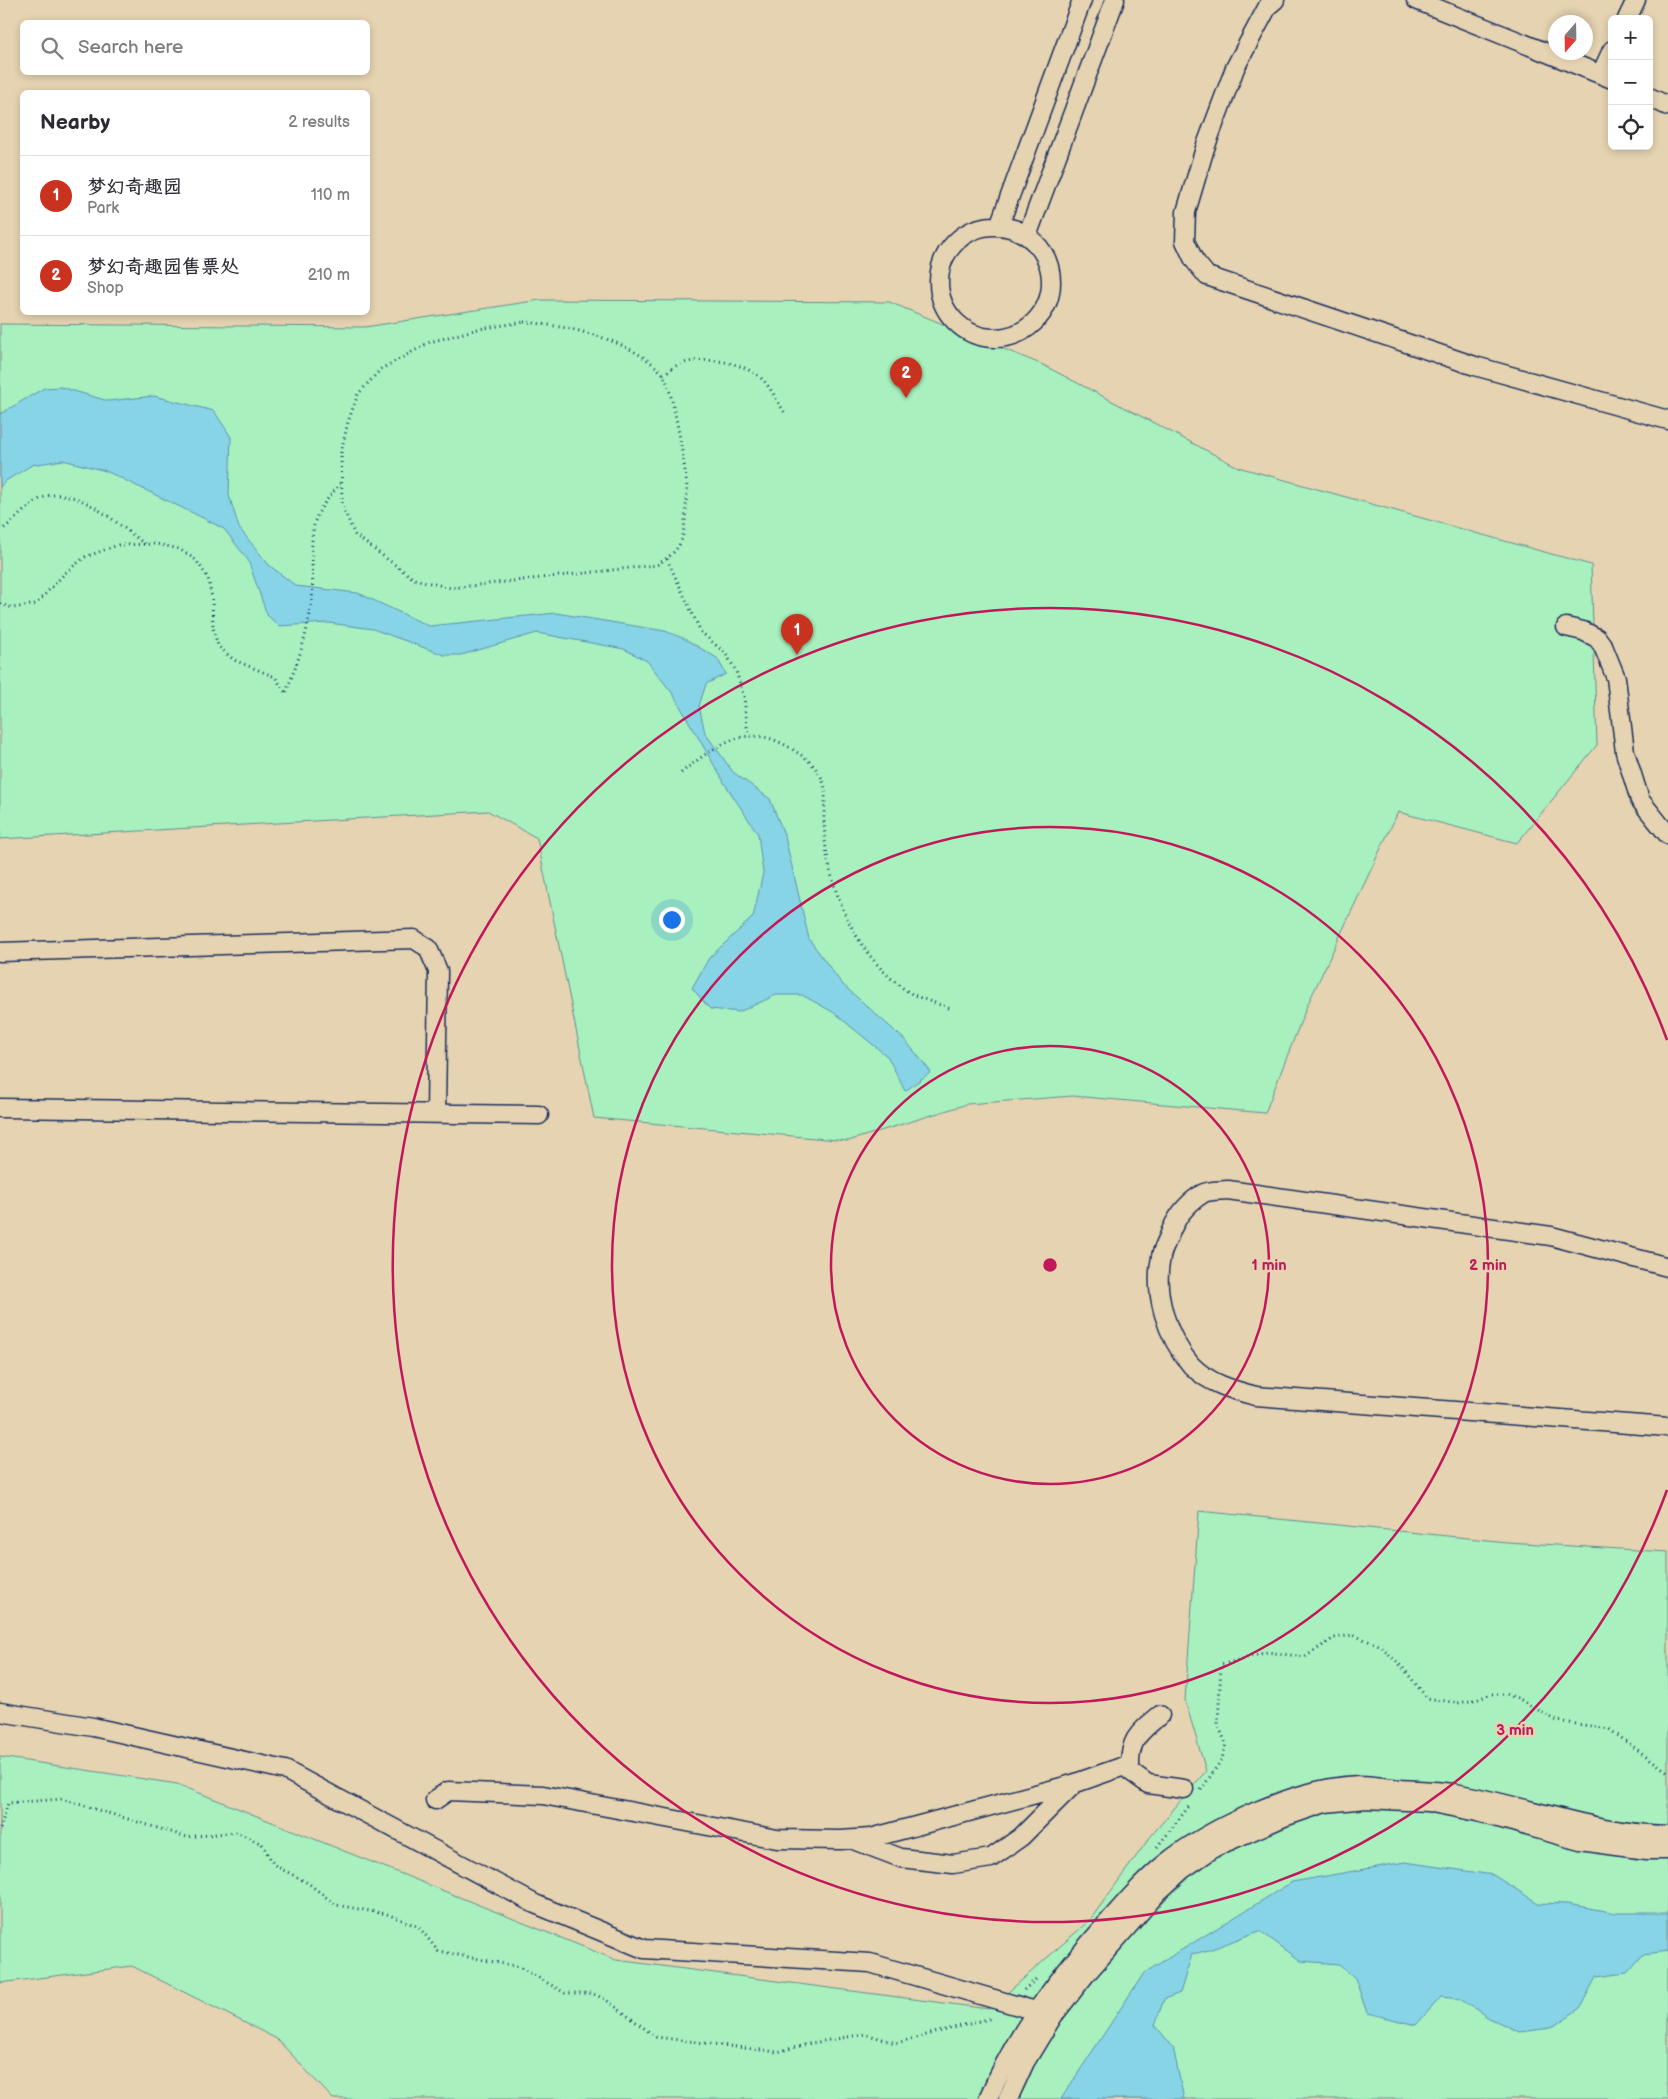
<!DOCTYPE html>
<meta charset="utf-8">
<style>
body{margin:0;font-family:"Balsamiq Sans","LXGW WenKai TC",sans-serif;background:#f7f7f7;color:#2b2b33}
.controls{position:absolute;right:15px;top:15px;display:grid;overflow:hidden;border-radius:8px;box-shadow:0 2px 8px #0003}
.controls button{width:45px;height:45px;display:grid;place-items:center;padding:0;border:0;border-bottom:1px solid #e1e1e2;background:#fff;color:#2b2b33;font:25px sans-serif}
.compass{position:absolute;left:1548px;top:15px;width:45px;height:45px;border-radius:50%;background:#fff;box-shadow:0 2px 8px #0003;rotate:200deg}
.you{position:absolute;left:671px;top:919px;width:18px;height:18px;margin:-12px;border:4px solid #fff;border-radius:50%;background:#1a73e8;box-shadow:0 0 0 8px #1a73e833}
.badge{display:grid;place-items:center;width:32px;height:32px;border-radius:50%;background:#c8321e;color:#fff;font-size:16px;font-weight:700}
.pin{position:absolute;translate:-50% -41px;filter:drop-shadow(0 1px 2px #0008)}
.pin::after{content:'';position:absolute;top:26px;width:18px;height:15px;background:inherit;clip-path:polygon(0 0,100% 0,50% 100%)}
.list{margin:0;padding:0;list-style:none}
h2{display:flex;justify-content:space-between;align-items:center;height:65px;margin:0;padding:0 20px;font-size:21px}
h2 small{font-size:16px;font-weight:400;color:#7c7c81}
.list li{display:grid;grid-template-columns:32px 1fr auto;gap:15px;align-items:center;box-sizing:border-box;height:80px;padding:0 20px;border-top:1px solid #e1e1e2}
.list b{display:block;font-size:19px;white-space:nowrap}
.list p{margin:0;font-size:16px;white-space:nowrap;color:#7c7c81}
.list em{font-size:16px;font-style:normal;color:#7c7c81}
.icon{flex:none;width:28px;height:28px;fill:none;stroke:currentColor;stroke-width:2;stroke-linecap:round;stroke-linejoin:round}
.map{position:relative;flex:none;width:1668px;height:2099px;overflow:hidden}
.search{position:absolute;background:#fff;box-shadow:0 2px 8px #0003;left:20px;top:20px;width:350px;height:55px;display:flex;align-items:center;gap:12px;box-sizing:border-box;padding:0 18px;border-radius:8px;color:#7c7c81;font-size:19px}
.panel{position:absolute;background:#fff;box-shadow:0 2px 8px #0003;left:20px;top:90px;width:350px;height:225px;border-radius:8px}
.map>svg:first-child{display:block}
</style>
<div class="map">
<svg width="1668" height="2099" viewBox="0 0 1668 2099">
<rect width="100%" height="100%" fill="#e5d3b1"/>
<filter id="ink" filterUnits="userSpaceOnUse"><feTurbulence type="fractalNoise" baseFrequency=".02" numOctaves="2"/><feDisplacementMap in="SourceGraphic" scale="10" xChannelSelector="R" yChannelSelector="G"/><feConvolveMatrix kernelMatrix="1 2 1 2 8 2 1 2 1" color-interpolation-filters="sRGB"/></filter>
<g filter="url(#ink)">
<!-- green -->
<path fill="#a8f0be" stroke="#62908e" d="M540 300 889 302 1043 365 1238 467 1591 565 1597 745 1517 843 1398 812 1306 1008 1265 1113 1073 1096 967 1104 848 1141 594 1118 537 838 488 811 0 839V324L365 327Z
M1199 1511 1507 1542 1668 1552V2099H333L277 2039 132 1966 0 1983V1757L177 1784 616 1960 989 2009 1090 1920 1151 1836 1206 1771 1185 1700Z"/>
<!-- water -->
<path fill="#87d4e6" stroke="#5c92b0" d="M61 387 108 401 154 396 214 411 231 437 229 495 239 528 269 565 296 586 358 593 429 626 556 613 665 631 683 638 717 658 726 674 706 684 699 706 705 733 733 772 770 799 785 837 809 939 842 984 905 1040 931 1072 905 1091 888 1057 833 1012 802 995H776L739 1012 710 1009 692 988 709 958 753 917 763 873 758 834 725 784 673 694 647 661 624 649 537 633 461 655H444L373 629 329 623 279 626 267 615 248 560 224 529 203 518 106 471 63 460 32 465 7 480 0 487V414L44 388Z
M1405 1862 1493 1875 1538 1903 1567 1904 1616 1913H1668V1952L1643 1955 1627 1973 1596 1977 1580 2008 1551 2028 1520 2032 1489 2018 1460 1999 1441 1997 1416 2025 1367 2013 1355 1978 1339 1964 1301 1961 1260 1931C1237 1938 1216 1950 1192 1954L1180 1993 1164 1999 1155 2025 1173 2047 1184 2099H1061L1144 1973 1292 1882Z"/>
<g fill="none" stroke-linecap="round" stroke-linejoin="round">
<defs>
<path id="minor" d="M1275 0 1268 6 1235 68 1205 148 1186 212 1185 241 1194 260 1207 276 1475 366 1668 420
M1416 0 1612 79
M1627 19 1636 0
M1601 74 1612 50
M1649 97 1668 106
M999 226 1082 0
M939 282a56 56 0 1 1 112 0a56 56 0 1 1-112 0Z
M1027 236 1115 0
M1566 627 1583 631 1597 638 1603 646 1616 678 1625 752 1640 800 1668 835
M0 952 414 939 428 948 438 971 436 1114
M0 1108 539 1115
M1668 1267 1551 1236 1228 1190C1220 1191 1208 1190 1202 1194 1186 1204 1175 1219 1169 1236 1166 1243 1162 1250 1161 1257 1153 1294 1167 1337 1191 1365 1208 1383 1232 1390 1256 1396L1668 1427
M0 1712 93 1727 285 1770 535 1904 644 1949 870 1963 1053 2016
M1160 1715C1137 1734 1129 1740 1130 1771L1148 1784 1184 1789
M435 1800 448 1791 543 1795 777 1839 840 1840 871 1838 1073 1784 1130 1764
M856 1841 901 1858 953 1864 991 1858 1021 1837 1073 1785
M988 2099C1014 2038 1051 1987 1094 1938 1117 1912 1139 1885 1166 1863 1212 1826 1299 1787 1359 1785 1372 1785 1387 1788 1400 1789 1418 1790 1436 1790 1454 1793 1526 1805 1594 1834 1668 1835
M1008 2099 1025 2062 1053 2016 1086 1974 1157 1893 1183 1869 1215 1847 1284 1817 1325 1803 1366 1799 1427 1802 1477 1812 1580 1841 1646 1850H1668"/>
</defs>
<!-- minor casing -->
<use href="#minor" stroke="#1b2f5e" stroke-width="21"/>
<!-- path -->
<path stroke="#1b2f5e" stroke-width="3" stroke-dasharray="1 4" stroke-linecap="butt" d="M524 322C568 326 631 339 662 373 672 383 686 471 687 488 687 498 685 533 681 541 676 553 667 558 657 565L451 588 414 579 355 535 342 505 341 452 348 422 358 394 381 369 430 342 478 329Z
M663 374C669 371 674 366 680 364 705 356 745 361 764 381 772 390 778 403 785 413
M0 531C14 522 25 507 40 499 74 481 118 525 145 544
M667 559 701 632 726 654 736 671 744 697 748 736
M0 604 13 608 36 604 65 573 85 557 118 545 157 544 179 549 196 560 208 578 212 598 213 628 218 646 234 660 275 677 286 693
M286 692C298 662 308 633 312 600 315 578 307 536 317 516 322 504 333 493 341 482
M681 773C716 745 747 720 792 749 804 757 814 763 821 777 829 791 823 807 824 821 824 828 825 834 825 840 831 898 861 963 912 994 924 1000 939 1004 951 1009
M1201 1790 1222 1759 1226 1744 1218 1724 1221 1665 1267 1652 1305 1657 1334 1638 1353 1635 1381 1646 1403 1668 1427 1698 1458 1703 1476 1700 1491 1694H1506L1521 1700 1557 1721 1609 1729 1668 1772
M0 1829 8 1803 62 1799 187 1837 236 1832 262 1844 274 1865 308 1883 336 1905 387 1914 419 1927 438 1951 520 1967 565 1993H591L605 1999 656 2037 777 2052 812 2043 865 2034 896 2043 992 2018
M1157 1847 1190 1805
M1024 1990 1038 1977"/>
<!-- minor -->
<use href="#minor" stroke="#e5d3b1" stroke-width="18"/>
</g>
</g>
<!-- distance rings -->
<g fill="none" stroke="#c2185b" stroke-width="2.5">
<circle cx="1050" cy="1265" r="219"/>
<circle cx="1050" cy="1265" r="438"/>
<path d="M1667 1490A657 657 0 1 1 1667 1040"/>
</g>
<circle cx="1050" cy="1265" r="8" fill="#c2185b" stroke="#e5d3b1" stroke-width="2.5"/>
<g font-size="15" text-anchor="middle" font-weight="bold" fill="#c2185b" stroke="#e5d3b1" stroke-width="5" stroke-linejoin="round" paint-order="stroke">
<text x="1269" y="1270">1 min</text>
<text x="1488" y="1270">2 min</text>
<text x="1515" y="1735">3 min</text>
</g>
</svg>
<div class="controls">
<button>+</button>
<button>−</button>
<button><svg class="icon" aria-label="locate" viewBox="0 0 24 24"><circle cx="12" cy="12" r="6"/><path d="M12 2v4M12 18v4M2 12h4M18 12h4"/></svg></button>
</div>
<svg class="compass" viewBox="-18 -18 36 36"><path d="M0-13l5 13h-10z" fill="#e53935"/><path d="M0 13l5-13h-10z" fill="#7c7c81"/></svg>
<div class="you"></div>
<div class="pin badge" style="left:797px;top:655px">1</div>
<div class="pin badge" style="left:906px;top:398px">2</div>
<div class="search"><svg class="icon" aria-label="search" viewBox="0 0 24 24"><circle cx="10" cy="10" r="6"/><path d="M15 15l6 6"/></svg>Search here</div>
<section class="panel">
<h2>Nearby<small>2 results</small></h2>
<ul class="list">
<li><span class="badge">1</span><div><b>梦幻奇趣园</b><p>Park</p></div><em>110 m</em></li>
<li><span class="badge">2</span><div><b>梦幻奇趣园售票处</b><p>Shop</p></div><em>210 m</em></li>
</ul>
</section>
</div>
